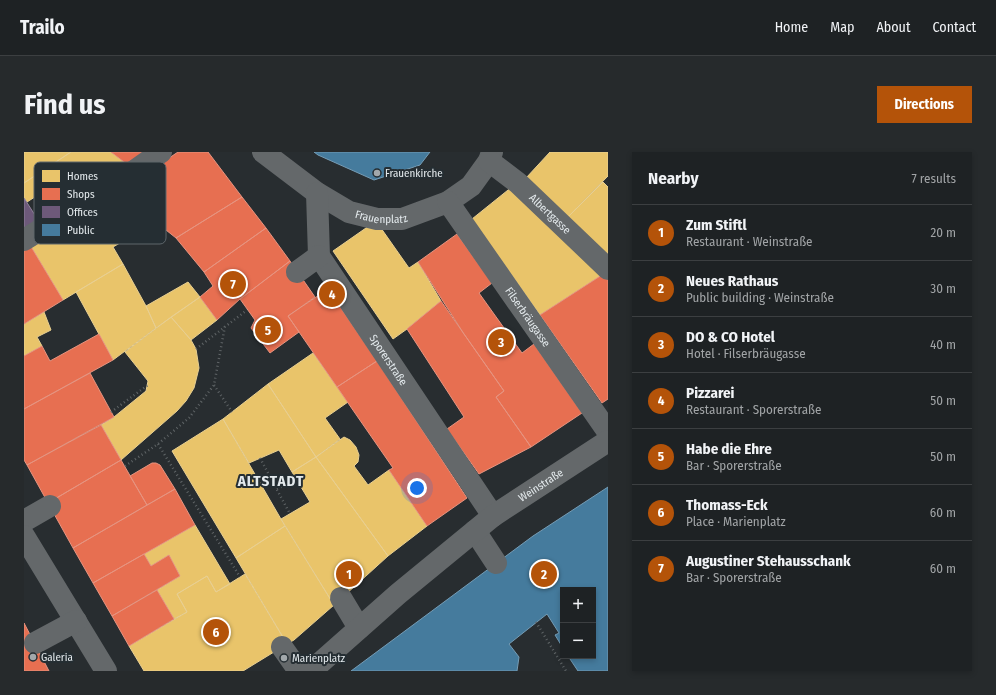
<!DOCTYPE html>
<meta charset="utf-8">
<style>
body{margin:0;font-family:"Fira Sans Condensed",sans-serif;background:#262a2c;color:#f1f3f6}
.controls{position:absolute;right:12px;bottom:12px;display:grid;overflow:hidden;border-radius:0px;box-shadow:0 2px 6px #0003}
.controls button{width:36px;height:36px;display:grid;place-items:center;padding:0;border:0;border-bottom:1px solid #3c3f41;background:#1e2224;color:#f1f3f6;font:20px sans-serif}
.you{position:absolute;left:393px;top:336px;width:14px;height:14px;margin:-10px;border:3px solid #fff;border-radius:50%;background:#1a73e8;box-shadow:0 0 0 6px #1a73e833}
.badge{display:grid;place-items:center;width:26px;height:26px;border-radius:50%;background:#b45309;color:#fff;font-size:13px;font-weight:700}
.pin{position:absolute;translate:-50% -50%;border:2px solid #fff;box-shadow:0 1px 4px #0006}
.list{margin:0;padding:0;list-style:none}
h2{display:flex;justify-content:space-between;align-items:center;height:52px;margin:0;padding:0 16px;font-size:17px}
h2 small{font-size:13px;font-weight:400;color:#a1a4a6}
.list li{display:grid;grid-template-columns:26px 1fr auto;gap:12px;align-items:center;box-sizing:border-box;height:56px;padding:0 16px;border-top:1px solid #3c3f41}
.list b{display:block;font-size:15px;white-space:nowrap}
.list p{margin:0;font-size:13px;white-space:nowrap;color:#a1a4a6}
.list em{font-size:13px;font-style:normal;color:#a1a4a6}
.map{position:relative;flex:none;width:584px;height:519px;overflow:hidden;border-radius:0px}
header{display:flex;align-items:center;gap:24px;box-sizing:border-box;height:56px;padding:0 20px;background:#1e2224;border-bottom:1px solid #3c3f41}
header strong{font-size:19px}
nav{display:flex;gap:22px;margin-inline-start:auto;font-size:14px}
.intro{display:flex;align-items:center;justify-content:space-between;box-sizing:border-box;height:96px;padding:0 24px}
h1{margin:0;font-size:28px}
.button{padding:10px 18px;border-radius:0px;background:#b45309;color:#fff;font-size:14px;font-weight:700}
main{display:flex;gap:24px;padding:0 24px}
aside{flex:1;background:#1e2224;border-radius:0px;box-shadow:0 2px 6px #0003}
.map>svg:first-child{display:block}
</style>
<header>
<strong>Trailo</strong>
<nav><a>Home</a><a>Map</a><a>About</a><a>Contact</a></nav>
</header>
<div class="intro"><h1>Find us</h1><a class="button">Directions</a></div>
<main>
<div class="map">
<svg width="584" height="519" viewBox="0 0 584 519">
<rect width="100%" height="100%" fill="#282d30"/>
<!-- homes -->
<path fill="#e9c46a" stroke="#e8cf91" d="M0 0H47L0 31Z
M47 0H87L104 13 66 40 53 18 3 50 0 46V31Z
M526 0H584V24L541 68 502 26Z
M579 30 584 35V109L541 68Z
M108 31 132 70 89 95 99 112 39 148 6 93Z
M489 34 581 121 516 163 448 67Z
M352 69 385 116 394 110 417 149 383 177 369 187 309 99Z
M99 112 122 154 132 176 89 208 52 140Z
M164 130 176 145 132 176 122 154Z
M176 145 193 168 167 188 147 165Z
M20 160 27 178 13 185 18 194 0 204V172Z
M147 165 167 188 172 197 175 216 170 236 162 249 153 259 97 308 77 273 90 265 122 239 124 229 101 200Z
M289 201 324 250 301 266 316 287 292 305 244 232Z
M244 232 292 305 268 320 255 298 225 311 199 267Z
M199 267 261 374 212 406 148 299Z
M320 285 326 288 332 295 335 303 334 310 330 314 344 333 365 318 403 374 364 404 292 305Z
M292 305 364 404 310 453 257 367 286 350 268 320Z
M171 373 206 432 192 440 183 424 153 442 163 460 150 467 133 438 156 424 145 403 127 414 120 402Z
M261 374 310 453 270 488 263 492 212 406Z
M221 422 263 492 219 519H120L105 494 163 460 153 442 183 424 192 440Z"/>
<!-- shops -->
<path fill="#e76f51" stroke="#e69480" d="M87 0H122L104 13Z
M154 0H184L218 45 152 86 132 70 108 31Z
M218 45 242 76 180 120 152 86Z
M242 76 266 109 216 147 193 168 176 145 189 134 180 120Z
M433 82 468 131 455 141 470 162 498 201 510 192 558 261 507 295 472 245 480 239 440 182 394 110Z
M6 93 39 148 0 172V96Z
M266 109 291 145 264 164 275 180 246 201 227 176 231 168 216 147Z
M581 121 584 124V247L578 251 516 163Z
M304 137 353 209 313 235 264 164Z
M417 149 440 182 480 239 472 245 507 295 455 322 423 277 440 265 383 177Z
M75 182 89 208 0 257V204L18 194 26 209Z
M353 209 443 346 403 374 365 318 369 316 313 235Z
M66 221 90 265 3 313 0 308V257Z
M77 273 97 308 24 351 3 313Z
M97 308 123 353 49 396 24 351Z
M128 311H132L136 313 151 337 123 353 106 324Z
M151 337 171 373 69 431 49 396Z
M120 402 127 414 145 403 156 424 88 464 69 431Z
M133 438 150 467 105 494 88 464Z
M0 471 25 519H0Z"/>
<!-- offices -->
<path fill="#6d597a" stroke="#91849c" d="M0 46 16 71 0 81Z"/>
<!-- public -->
<path fill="#457b9d" stroke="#759cb5" d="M290 0H406L396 13 350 28 294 3Z
M584 335V519H554L544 504H569V438H539V496L531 483 535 481 523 462 485 492 495 505 493 519H327L509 384Z"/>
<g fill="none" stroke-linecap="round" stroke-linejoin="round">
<!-- path -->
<path stroke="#5f6466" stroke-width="2.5" stroke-dasharray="1 3" stroke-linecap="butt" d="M172 197 223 158
M190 233 208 260
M87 260 124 233
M134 292 216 425
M236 306 266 362
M101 314 134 292 165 266 190 233 201 174
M253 337 272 327
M512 470 542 519"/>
<!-- minor -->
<g stroke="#64686a" stroke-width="22">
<path id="s1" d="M239 0 293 41 325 60 353 67H378L424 50 447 34 465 9 468 0"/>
<path id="s2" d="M465 9 494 31 584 117"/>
<path id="s3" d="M293 41 295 104 469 364"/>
<path id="s4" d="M424 50 584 280"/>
<path d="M0 88 106 22 137 0"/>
<path d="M273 120 295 104"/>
<path d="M0 369 26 354"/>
<path d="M451 379 472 411"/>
<path d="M0 384 82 519"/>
<path d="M317 446 335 476"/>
<path d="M11 491 52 469"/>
<path d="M258 495 275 519"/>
<path id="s5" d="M287 519 374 442 469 364 584 289"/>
</g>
</g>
<!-- markers -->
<g fill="#a2a8ab" stroke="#252e33" stroke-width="1.5">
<circle cx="353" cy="21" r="4"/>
<circle cx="9" cy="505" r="4"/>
<circle cx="260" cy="506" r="4"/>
</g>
<g text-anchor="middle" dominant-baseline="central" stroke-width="4" stroke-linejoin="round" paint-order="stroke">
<!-- poi labels -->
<g font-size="11" fill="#e4eaed" stroke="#252e33" text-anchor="start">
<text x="361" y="21">Frauenkirche</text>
<text x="17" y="505">Galeria</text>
<text x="268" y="506">Marienplatz</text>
</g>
<!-- street labels -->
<g font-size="11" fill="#e4eaed" stroke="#252e33">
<text stroke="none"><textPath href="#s1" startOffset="138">Frauenplatz</textPath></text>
<text stroke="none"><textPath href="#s2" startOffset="81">Albertgasse</textPath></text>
<text stroke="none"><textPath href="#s4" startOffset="140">Filserbräugasse</textPath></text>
<text stroke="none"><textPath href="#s3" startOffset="188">Sporerstraße</textPath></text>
<text stroke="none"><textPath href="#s5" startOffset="296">Weinstraße</textPath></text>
</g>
<!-- district labels -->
<g font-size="15" font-weight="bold" letter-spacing="1" fill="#e4eaed" stroke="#252e33">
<text x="247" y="329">ALTSTADT</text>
</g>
</g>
<!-- legend -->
<rect x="10" y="10" width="132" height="82" rx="6" fill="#252e33" stroke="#5e666b" stroke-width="1"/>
<rect x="18" y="18" width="18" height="12" fill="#e9c46a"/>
<rect x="18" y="36" width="18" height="12" fill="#e76f51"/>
<rect x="18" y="54" width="18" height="12" fill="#6d597a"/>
<rect x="18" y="72" width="18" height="12" fill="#457b9d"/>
<g font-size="11" fill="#e4eaed">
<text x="43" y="28">Homes</text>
<text x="43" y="46">Shops</text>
<text x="43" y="64">Offices</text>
<text x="43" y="82">Public</text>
</g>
</svg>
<div class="controls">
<button>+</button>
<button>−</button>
</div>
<div class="you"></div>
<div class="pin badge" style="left:325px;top:422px">1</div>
<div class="pin badge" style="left:520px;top:422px">2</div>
<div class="pin badge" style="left:477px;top:190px">3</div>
<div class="pin badge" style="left:308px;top:142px">4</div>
<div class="pin badge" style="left:244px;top:178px">5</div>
<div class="pin badge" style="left:192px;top:480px">6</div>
<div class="pin badge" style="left:209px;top:132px">7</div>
</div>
<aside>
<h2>Nearby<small>7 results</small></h2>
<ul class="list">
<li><span class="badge">1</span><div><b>Zum Stiftl</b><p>Restaurant · Weinstraße</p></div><em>20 m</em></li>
<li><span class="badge">2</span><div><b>Neues Rathaus</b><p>Public building · Weinstraße</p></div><em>30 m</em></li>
<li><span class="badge">3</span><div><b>DO &amp; CO Hotel</b><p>Hotel · Filserbräugasse</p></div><em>40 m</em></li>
<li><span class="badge">4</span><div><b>Pizzarei</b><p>Restaurant · Sporerstraße</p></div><em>50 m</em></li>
<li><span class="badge">5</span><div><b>Habe die Ehre</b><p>Bar · Sporerstraße</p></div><em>50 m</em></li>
<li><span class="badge">6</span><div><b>Thomass-Eck</b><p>Place · Marienplatz</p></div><em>60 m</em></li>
<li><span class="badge">7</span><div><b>Augustiner Stehausschank</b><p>Bar · Sporerstraße</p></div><em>60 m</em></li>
</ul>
</aside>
</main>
